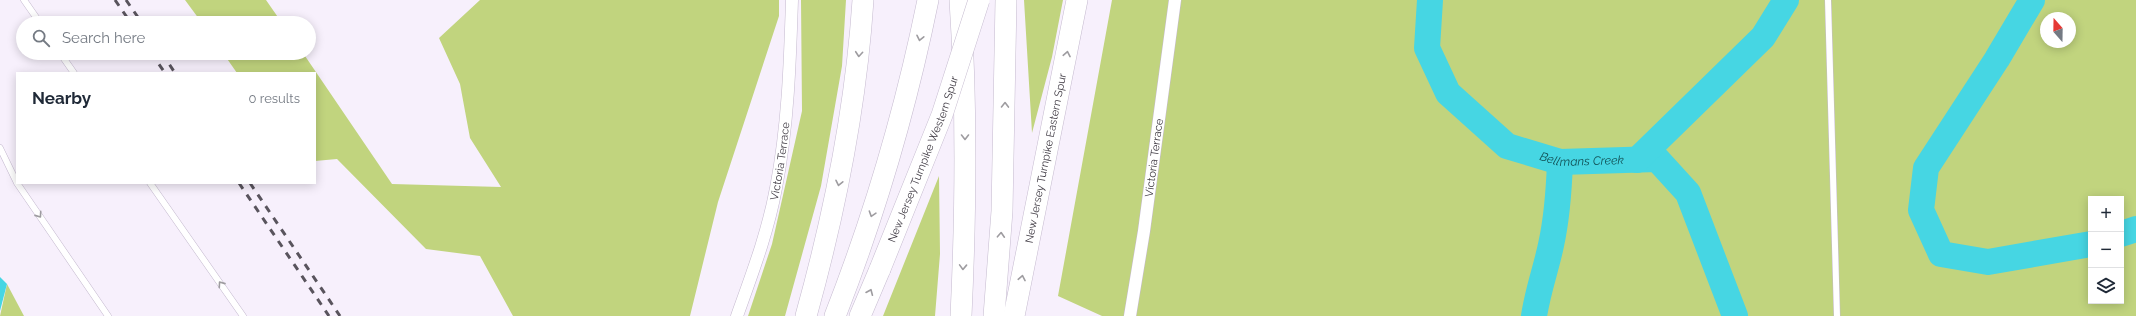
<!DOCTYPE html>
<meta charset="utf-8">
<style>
body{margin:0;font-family:Raleway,sans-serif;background:#f6f6f7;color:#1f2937}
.controls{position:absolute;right:12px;bottom:12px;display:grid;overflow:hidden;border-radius:0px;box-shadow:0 2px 10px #0003}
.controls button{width:36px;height:36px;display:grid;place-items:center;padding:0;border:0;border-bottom:1px solid #e0e1e3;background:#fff;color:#1f2937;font:20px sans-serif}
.compass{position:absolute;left:2040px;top:12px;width:36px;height:36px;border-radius:50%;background:#fff;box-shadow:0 2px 10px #0003;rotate:340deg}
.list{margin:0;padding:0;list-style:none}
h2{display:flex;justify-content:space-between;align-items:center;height:52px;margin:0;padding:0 16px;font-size:17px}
h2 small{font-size:13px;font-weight:400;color:#747a83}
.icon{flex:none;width:22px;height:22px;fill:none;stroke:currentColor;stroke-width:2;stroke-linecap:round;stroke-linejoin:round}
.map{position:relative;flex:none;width:2136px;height:316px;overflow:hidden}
.search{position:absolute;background:#fff;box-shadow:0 2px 10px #0003;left:16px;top:16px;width:300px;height:44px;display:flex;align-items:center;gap:10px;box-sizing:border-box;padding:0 14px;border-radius:22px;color:#747a83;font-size:15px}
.panel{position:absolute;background:#fff;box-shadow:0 2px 10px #0003;left:16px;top:72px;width:300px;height:112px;border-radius:0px}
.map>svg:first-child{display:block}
</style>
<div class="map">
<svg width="2136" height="316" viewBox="0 0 2136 316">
<rect width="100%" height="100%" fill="#f7f0fc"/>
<!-- green -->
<path fill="#c1d47e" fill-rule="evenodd" d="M185 0H266L282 23H202Z
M480 0H779V16L718 202 690 316H513L480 256 426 249 337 159 315 161V73H237L223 53H303L392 184 501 187 470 138 460 84 439 38Z
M801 0H846L842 66 821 186 785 316H748L772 244 802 111Z
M1024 0H1063L1052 57 1032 133Z
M1112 0H2136V316H1102L1058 296ZM2046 18H2070V42H2046ZM2091 199H2121V301H2091Z
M939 176 940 254 935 316H883Z
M7 284 24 316H0Z"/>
<!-- water -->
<path fill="#46d6e3" d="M0 277 7 284 0 311Z"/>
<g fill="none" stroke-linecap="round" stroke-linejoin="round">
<!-- river -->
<g stroke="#46d6e3" stroke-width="26">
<path id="s1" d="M1430 0 1427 48 1448 93 1507 146 1560 162 1657 159 1688 193 1735 316"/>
<path d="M2032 0 1997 59 1926 168 1921 210 1941 254 1988 262 2091 244"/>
<path d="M1637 160 1763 37 1786 0"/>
<path d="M2121 234 2136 229"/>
<path d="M1534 316C1538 290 1546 269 1551 245 1557 218 1559 189 1560 162"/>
</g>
<defs>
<path id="service" d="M24 0 40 23
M1828 0 1837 316
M60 53 74 73
M0 148 17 183
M17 183 108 316
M150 183 243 316"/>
<g id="minor">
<path id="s2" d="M737 316C752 274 768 232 776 188 788 126 790 63 792 0"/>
<path id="s3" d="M1130 316 1144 231 1175 0"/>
</g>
<g id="motorway">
<path d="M960 0C967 105 966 211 961 316"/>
<path d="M806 316C835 212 856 108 863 0"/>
<path d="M835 316C875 214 906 108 928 0"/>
<path d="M860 316 880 269"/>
<path d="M994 316 1002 211 1006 0"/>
<path id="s4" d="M1014 316 1077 0"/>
</g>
</defs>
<!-- service casing -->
<use href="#service" stroke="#c5bacf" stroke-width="7"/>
<!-- minor casing -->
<use href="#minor" stroke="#c5bacf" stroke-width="13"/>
<!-- motorway casing -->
<use href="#motorway" stroke="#c5bacf" stroke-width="22"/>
<!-- service -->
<use href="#service" stroke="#fff" stroke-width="6"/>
<!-- minor -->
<use href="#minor" stroke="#fff" stroke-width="12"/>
<!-- motorway -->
<use href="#motorway" stroke="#fff" stroke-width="21"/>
<!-- rail -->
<path stroke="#59545d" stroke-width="3" stroke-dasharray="7 7" stroke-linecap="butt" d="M115 0 131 23
M126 0 142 23
M151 53 165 73
M162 53 175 73
M239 183 329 316
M250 183 340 316"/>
<defs>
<g id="motorway-bridge">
<path id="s5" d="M880 269 942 115 979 0"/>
</g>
</defs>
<!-- motorway-bridge casing -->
<use href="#motorway-bridge" stroke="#c5bacf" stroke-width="22" stroke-linecap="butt"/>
<!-- motorway-bridge -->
<use href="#motorway-bridge" stroke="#fff" stroke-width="21"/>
</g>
<!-- one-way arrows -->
<defs><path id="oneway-chevron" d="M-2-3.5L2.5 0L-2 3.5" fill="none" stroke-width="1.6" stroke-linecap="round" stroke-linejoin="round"/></defs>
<g stroke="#9e9ca0">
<use href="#oneway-chevron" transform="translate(920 38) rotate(102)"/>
<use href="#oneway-chevron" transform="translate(859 54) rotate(95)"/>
<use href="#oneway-chevron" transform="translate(1067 54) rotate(-79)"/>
<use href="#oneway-chevron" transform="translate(1005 105) rotate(-89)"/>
<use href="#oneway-chevron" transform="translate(965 137) rotate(90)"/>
<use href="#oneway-chevron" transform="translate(839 183) rotate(102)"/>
<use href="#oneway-chevron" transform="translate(872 214) rotate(108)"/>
<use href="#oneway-chevron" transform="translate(39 215) rotate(55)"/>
<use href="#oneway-chevron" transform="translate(1001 235) rotate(-87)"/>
<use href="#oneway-chevron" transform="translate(963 267) rotate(92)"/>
<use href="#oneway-chevron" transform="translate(1022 278) rotate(-79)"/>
<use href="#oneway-chevron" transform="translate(221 284) rotate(-125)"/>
<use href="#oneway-chevron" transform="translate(870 292) rotate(-67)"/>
</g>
<g text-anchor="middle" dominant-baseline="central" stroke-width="3.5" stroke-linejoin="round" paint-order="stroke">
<!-- street labels -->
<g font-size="11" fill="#3e3942" stroke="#f7f0fc">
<text stroke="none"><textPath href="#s4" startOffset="161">New Jersey Turnpike Eastern Spur</textPath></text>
<text stroke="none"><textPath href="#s3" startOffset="160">Victoria Terrace</textPath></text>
<text stroke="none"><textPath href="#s5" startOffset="118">New Jersey Turnpike Western Spur</textPath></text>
<text stroke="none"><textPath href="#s2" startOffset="161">Victoria Terrace</textPath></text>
</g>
<!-- water labels -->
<g font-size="12" font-style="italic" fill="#114f54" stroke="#f7f0fc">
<text stroke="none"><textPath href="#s1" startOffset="254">Bellmans Creek</textPath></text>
</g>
</g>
</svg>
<div class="controls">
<button>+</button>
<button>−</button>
<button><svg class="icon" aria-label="layers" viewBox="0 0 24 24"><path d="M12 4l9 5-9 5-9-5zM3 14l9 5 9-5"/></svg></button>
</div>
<svg class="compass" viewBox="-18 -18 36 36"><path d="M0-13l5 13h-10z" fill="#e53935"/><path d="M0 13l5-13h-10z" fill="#747a83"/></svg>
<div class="search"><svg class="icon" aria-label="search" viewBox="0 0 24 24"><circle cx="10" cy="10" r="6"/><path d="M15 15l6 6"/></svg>Search here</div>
<section class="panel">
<h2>Nearby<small>0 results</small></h2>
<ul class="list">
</ul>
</section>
</div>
